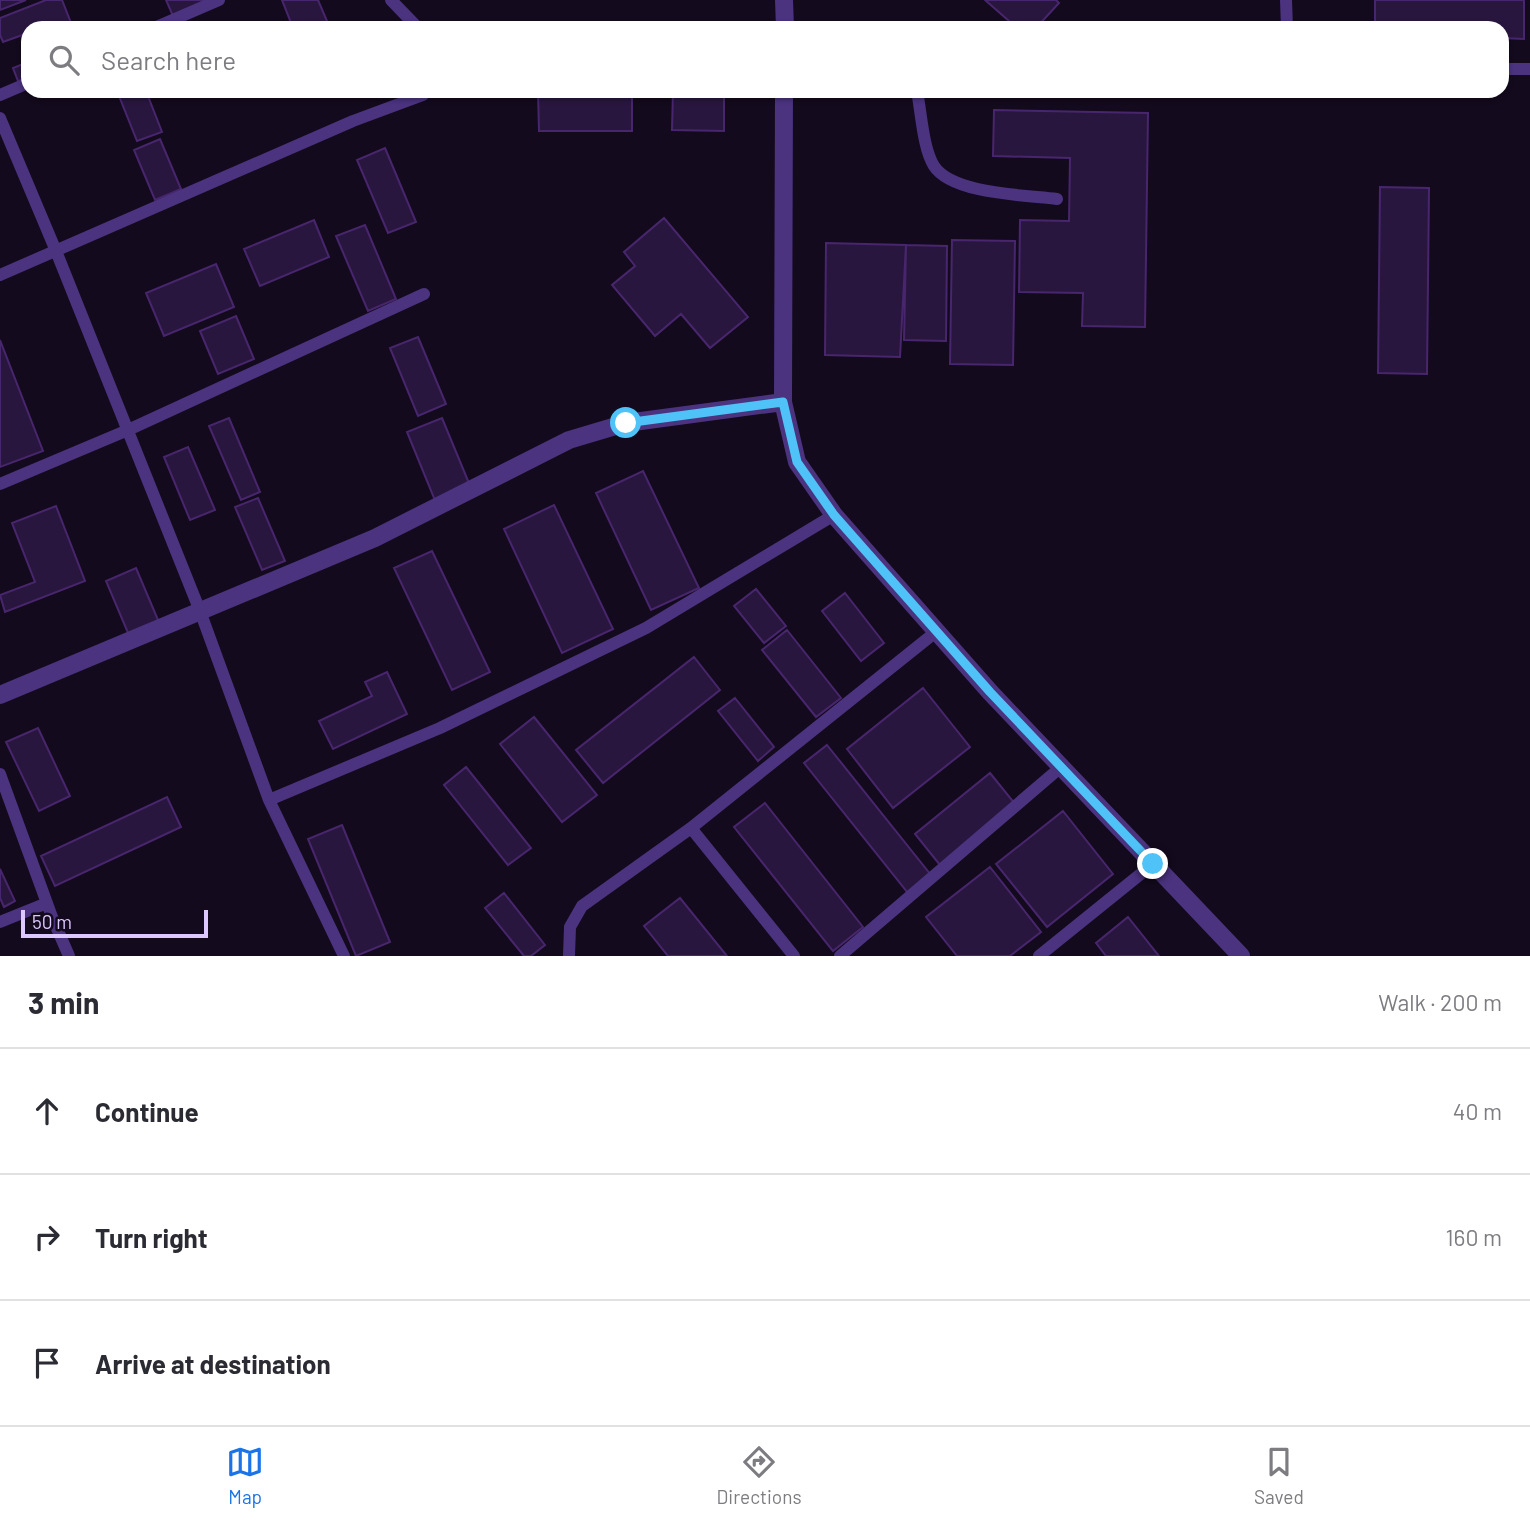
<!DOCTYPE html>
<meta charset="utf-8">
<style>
body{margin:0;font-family:Barlow,sans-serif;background:#f2f2f3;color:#2b2b33}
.scale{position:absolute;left:21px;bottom:18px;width:187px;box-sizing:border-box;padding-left:7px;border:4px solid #ddc7ff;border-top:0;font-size:19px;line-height:24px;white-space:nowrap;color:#ddc7ff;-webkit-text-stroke:5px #130a1d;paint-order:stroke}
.stop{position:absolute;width:21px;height:21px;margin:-16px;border:5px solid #4fc3f7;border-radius:50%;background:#fff}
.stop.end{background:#4fc3f7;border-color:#fff;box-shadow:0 2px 7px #0008}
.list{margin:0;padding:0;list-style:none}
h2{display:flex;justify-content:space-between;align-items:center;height:91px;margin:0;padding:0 28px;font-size:30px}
h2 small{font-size:23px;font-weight:400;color:#7c7c81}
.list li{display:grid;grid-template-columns:46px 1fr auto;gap:21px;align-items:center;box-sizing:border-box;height:126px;padding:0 28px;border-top:2px solid #e1e1e2}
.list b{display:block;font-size:26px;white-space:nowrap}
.list em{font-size:23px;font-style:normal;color:#7c7c81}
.icon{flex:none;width:38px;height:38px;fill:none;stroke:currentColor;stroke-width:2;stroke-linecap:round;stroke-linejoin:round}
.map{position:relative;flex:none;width:1530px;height:956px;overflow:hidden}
.search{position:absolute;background:#fff;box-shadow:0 2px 5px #0004;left:21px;right:21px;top:21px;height:77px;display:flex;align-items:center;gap:18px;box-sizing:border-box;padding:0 24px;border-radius:21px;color:#7c7c81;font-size:26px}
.sheet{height:469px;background:#fff}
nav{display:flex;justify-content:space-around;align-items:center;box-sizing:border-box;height:98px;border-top:2px solid #e1e1e2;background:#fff;font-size:19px;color:#7c7c81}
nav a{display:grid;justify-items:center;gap:4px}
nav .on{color:#1a73e8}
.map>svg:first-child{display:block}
</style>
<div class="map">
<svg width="1530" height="956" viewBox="0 0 1530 956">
<rect width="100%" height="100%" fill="#130a1d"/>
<!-- building -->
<path fill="#29163f" stroke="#48266d" stroke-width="2" d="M0 0H26L0 10Z
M46 0H62L73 28H49L48 25 28 28V33L3 42 0 35V18Z
M166 0H212L173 16Z
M282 0H318L330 28H293Z
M985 0H1056L1059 3 1036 28H1017Z
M1375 0H1524V39L1502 38V28H1375Z
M28 62V78L18 81 13 68Z
M117 91H146L162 132 137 141Z
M538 91H632V131H539Z
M673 91H724V131L672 130Z
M994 110 1148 113 1145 327 1082 326 1083 293 1019 292 1020 220 1069 221 1070 158 993 156Z
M160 139 181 189 155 200 134 150Z
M385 148 416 222 388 233 357 160Z
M1380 187 1429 188 1427 374 1378 373Z
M664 218 748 317 710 348 681 314 655 336 612 285 635 266 624 252Z
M314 220 329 257 260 286 244 249Z
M365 225 396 299 368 311 336 236Z
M952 240 1015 241 1013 365 950 364Z
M826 243 906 245 900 357 825 355Z
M906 245 947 246 946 341 904 340Z
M216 264 234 307 164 336 146 293Z
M236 316 254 359 218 374 200 331Z
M418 337 446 404 418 416 390 348Z
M0 340 43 451 0 467Z
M229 418 260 492 241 500 209 426Z
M442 418 471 488 436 503 407 432Z
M188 447 215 510 190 520 164 457Z
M643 471 699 588 651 610 596 493Z
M258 498 285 561 262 570 235 507Z
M554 505 613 629 562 653 504 529Z
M56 506 85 581 5 612 0 595 35 582 12 523Z
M432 551 490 672 452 690 394 568Z
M136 568 161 627 131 640 106 581Z
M756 589 786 626 764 643 734 606Z
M845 593 884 643 861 661 822 611Z
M787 630 841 698 816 717 762 650Z
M694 657 720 690 603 783 576 750Z
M387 672 407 714 333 749 319 721 372 696 365 682Z
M923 688 970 747 893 808 847 749Z
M735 698 774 747 758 761 718 711Z
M534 717 597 795 562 822 500 744Z
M38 728 70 796 39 811 6 742Z
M827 745 931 875 908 893 804 763Z
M466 767 531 848 508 865 444 785Z
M990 773 1016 805 940 865 915 834Z
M167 797 181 827 55 886 41 856Z
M765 803 863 927 833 951 734 827Z
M1063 811 1113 874 1047 927 996 864Z
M342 825 390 942 356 956 308 839Z
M990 867 1041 932 1010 956H957L926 917Z
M0 869 15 901 4 907 0 898Z
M504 893 545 945 531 956H524L485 908Z
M680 898 727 956H668L644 926Z
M1128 917 1159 956H1106L1096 943Z"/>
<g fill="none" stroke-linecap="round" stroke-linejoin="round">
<!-- lane -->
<path stroke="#4b337f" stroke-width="12" d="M391 0 418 28
M1286 0 1287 28
M154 28 219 0
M1502 69H1530
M917 91C921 111 923 149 934 166 952 194 1025 195 1057 199
M0 95 28 83
M0 118 56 251 200 611 269 800 344 956
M0 275 353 121 423 95 426 91
M0 484 128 430 424 294
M0 774 52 917 69 956
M269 800 440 728 646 628 834 515
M691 828 794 956
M0 922 47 903
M569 956 570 927 582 906 691 828 937 631
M840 956 1061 767
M1039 956 1153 864"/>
<!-- street -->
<path stroke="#4b337f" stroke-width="18" d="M784 0 785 28
M784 91 783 402 797 462 834 515 990 692 1241 956
M0 695 375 538 569 440 626 423 783 402"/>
</g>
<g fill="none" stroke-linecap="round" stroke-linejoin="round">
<!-- route -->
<path stroke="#4fc3f7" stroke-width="9" d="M626 423 783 402 797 462 834 515 990 692 1153 864"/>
</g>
</svg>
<div class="scale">50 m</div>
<div class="stop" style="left:626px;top:423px"></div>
<div class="stop end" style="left:1153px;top:864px"></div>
<div class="search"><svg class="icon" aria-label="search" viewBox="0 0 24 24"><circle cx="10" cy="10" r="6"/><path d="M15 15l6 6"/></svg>Search here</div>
</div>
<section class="sheet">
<h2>3 min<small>Walk · 200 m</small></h2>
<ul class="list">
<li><svg class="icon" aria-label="ahead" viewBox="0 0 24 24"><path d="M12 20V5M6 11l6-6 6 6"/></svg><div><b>Continue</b></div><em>40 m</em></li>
<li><svg class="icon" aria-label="right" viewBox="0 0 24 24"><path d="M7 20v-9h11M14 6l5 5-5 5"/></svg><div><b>Turn right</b></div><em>160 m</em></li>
<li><svg class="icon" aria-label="arrive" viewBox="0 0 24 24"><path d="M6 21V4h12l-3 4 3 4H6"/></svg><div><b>Arrive at destination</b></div></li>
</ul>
</section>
<nav>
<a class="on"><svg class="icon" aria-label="map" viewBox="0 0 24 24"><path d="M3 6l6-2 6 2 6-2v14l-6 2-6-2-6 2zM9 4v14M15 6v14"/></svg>Map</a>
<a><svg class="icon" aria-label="directions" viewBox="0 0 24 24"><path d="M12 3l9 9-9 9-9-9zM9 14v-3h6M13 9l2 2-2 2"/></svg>Directions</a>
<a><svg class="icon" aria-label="saved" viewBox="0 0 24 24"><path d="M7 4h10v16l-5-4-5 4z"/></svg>Saved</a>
</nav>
